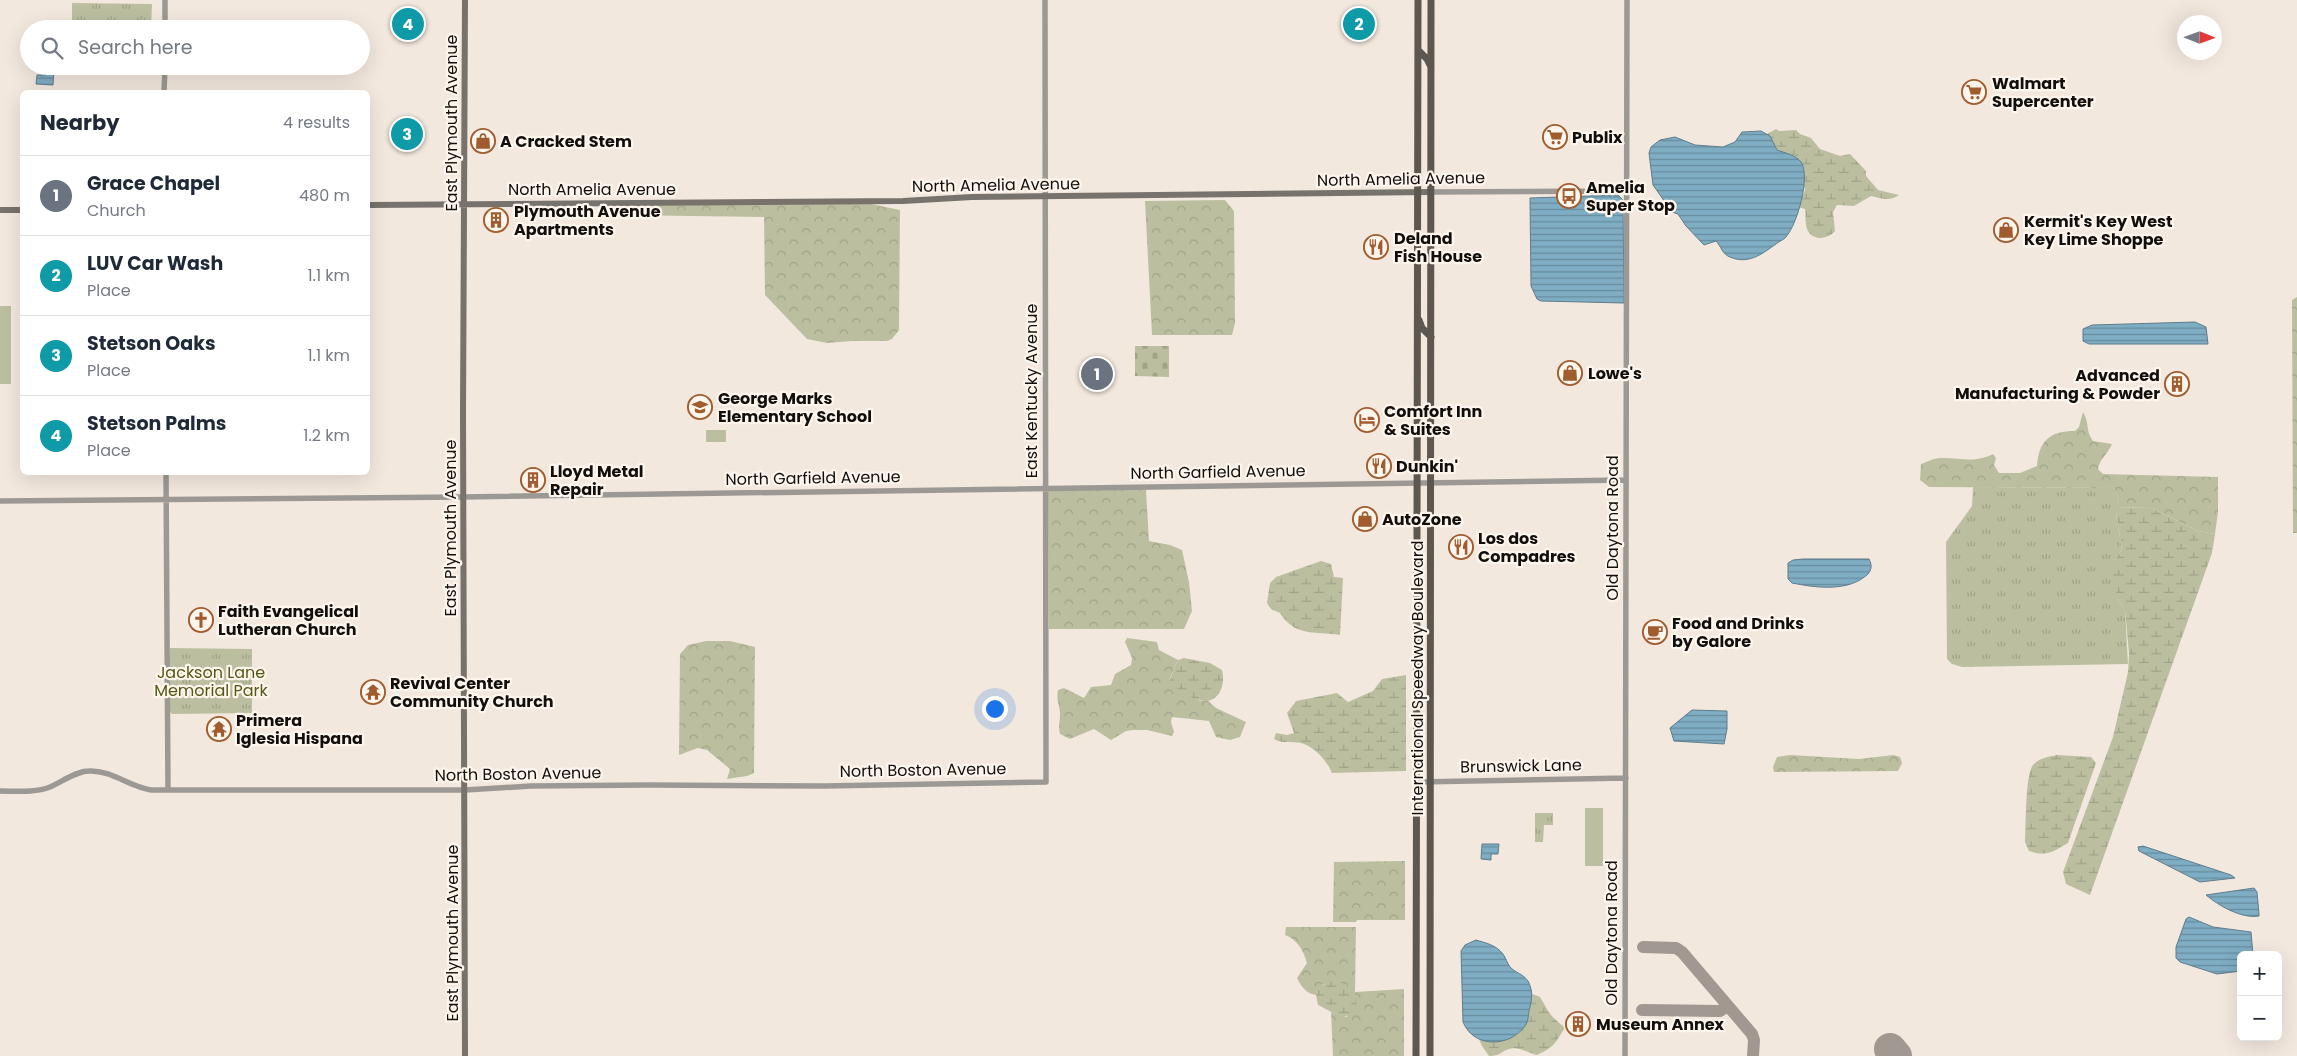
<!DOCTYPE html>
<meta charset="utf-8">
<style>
body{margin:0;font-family:Poppins,sans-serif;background:#f6f6f7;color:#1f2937}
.controls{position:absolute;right:15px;bottom:15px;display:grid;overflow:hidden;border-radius:8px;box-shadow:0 5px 20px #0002}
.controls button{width:45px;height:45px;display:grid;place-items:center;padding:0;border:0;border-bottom:1px solid #e0e1e3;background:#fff;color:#1f2937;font:25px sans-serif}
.compass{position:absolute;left:2177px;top:15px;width:45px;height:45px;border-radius:50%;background:#fff;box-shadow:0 5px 20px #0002;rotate:91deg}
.you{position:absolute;left:994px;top:708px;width:18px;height:18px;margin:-12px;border:4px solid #fff;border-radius:50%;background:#1a73e8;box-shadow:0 0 0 8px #1a73e833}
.badge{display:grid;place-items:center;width:32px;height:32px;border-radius:50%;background:#0f766e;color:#fff;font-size:16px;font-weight:700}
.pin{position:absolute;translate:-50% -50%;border:2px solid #fff;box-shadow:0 1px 5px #0006}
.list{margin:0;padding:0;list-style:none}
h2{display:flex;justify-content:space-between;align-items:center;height:65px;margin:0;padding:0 20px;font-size:21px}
h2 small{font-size:16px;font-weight:400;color:#747a83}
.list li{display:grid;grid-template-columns:32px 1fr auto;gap:15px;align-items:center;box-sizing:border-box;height:80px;padding:0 20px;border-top:1px solid #e0e1e3}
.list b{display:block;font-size:19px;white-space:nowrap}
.list p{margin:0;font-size:16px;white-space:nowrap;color:#747a83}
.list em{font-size:16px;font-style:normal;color:#747a83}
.icon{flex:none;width:28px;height:28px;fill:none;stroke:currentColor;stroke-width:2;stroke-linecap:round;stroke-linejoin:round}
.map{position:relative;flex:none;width:2297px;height:1056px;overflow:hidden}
.search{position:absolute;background:#fff;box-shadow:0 5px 20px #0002;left:20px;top:20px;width:350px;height:55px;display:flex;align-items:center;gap:12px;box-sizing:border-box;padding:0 18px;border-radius:28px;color:#747a83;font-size:19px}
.panel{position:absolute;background:#fff;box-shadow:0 5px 20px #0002;left:20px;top:90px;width:350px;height:385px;border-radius:8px}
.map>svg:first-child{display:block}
</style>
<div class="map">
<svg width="2297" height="1056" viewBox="0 0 2297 1056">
<defs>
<pattern id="grass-tufts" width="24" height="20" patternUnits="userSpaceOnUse" patternTransform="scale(1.25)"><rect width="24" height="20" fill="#bbbfa0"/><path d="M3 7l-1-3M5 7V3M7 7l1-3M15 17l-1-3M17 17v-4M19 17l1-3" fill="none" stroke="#a0a388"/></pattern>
<pattern id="forest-crowns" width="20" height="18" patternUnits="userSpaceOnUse" patternTransform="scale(1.25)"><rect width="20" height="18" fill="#bbbfa0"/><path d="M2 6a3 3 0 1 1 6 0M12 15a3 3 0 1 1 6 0" fill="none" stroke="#a0a388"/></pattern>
<pattern id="wetland-marsh" width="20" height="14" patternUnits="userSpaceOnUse" patternTransform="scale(1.25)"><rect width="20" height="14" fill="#bbbfa0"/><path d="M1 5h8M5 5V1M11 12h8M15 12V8" fill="none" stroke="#a0a388"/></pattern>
<pattern id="cemetery-stones" width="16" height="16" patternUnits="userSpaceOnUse" patternTransform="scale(1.25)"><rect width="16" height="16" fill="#bbbfa0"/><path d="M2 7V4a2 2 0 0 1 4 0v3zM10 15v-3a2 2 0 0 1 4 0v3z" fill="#a0a388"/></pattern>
<pattern id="water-rules" width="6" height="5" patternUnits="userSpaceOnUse" patternTransform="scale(1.25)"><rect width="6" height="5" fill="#7fadc3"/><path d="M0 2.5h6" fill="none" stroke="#678b9d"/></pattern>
</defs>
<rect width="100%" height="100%" fill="#f3e8de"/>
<!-- grass -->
<path fill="url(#grass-tufts)" d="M72 3 152 4 151 29H72Z
M1973 487 2114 488 2119 500 2116 514 2122 549 2115 560 2118 599 2125 610 2128 664 1962 667 1952 664 1947 659 1946 542 1972 506Z
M170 648 252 649V713L172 714 169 711Z
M1535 813H1553V825H1544L1543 842H1535Z"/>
<!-- forest -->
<path fill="url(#forest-crowns)" d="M1225 200 1234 211 1235 323 1232 335H1152L1145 201Z
M866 203 900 210 899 330 892 339 887 341H852L827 343 807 339 765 295 764 217 621 215 633 206Z
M2297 297V533H2293L2292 300Z
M2083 412C2090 423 2085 430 2093 441L2112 444C2108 454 2100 458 2098 469L2103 474 2218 477V512L2215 534 2198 531 2151 508 2117 507 2119 500 2114 488 1929 487 1920 480 1921 464C1927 462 1934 458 1940 458 1960 457 1973 464 1993 454L1996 458 1994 465 1999 473H2020L2037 466C2039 441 2049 431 2075 431L2079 427Z
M1048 490H1146L1149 541 1170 545 1182 550 1189 582 1192 611 1184 629H1049Z
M1127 638 1157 642 1159 650 1178 660 1169 680 1200 701 1207 700 1216 708 1246 722 1240 737 1230 740 1216 737 1209 721 1172 717 1171 722 1174 732 1172 736 1147 730H1133L1126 731 1111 740 1094 729 1070 739 1060 734C1058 727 1060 721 1060 714 1060 705 1056 702 1058 690L1064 688 1084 698 1091 687 1111 685 1115 674 1131 665 1132 658 1125 642Z
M706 641H730L755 647 754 773 747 776 727 779 730 769 707 750 698 748 679 755 680 654 688 645Z
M1790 755 1859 759 1894 755 1900 757 1902 763 1898 771 1774 772 1773 767 1777 757Z
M1405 861V920H1357L1356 922H1333L1334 862Z
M1286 927H1356L1355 992 1404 989V1056H1333L1331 1012 1347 1017 1355 999 1354 992 1336 984H1323L1316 995C1307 994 1301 987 1297 978L1307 963C1303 950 1298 940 1285 935Z"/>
<!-- wetland -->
<path fill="url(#wetland-marsh)" d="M1776 129 1779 131 1796 130 1800 134 1811 138 1820 149 1840 156 1850 154 1866 171V176L1878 190 1899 195C1890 202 1881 198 1871 196L1854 206 1837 205 1833 212 1835 231C1827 241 1808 241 1806 225 1805 220 1806 214 1805 209L1798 207 1805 190 1795 156 1777 150 1767 134Z
M2117 507 2151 508 2198 531 2215 534 2212 553 2090 895 2066 884 2063 872 2113 737 2128 672 2129 654 2125 610 2118 599 2111 573 2115 560 2122 549 2116 514Z
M1321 561 1331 564 1334 577 1343 578 1340 635C1314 631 1295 637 1280 613L1271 609 1267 603 1270 583 1276 577Z
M1184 658 1210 663 1222 670C1226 684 1219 706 1199 700 1190 698 1180 690 1172 685L1169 681 1178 660Z
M1406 675V771L1332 773C1327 761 1314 746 1301 743 1292 741 1282 744 1274 739L1276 733 1287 735 1294 733 1287 713 1296 701 1337 693 1348 702 1373 691 1382 679Z
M2057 755 2091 757 2096 763 2068 843C2053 852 2046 857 2029 851L2025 842C2026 828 2025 774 2033 765 2039 758 2048 757 2057 755Z
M1330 981 1336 984 1341 983 1355 992 1357 1009C1347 1024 1331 1011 1318 1005L1316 995 1321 986Z
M1532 994 1540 997C1550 1013 1547 1013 1563 1026L1564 1029C1555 1044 1554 1047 1537 1055 1529 1053 1517 1046 1509 1049 1500 1052 1501 1056 1489 1056L1482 1046 1478 1037C1488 1043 1493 1042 1504 1040 1528 1034 1529 1016 1532 994Z"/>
<!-- cemetery -->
<path fill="url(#cemetery-stones)" d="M1135 346H1169V377L1135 376Z"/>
<!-- pitch -->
<path fill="#bbbfa0" d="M0 306H11V384H0Z
M706 430H726V442H706Z
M1585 808H1603V866H1585Z"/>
<!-- water -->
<path fill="url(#water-rules)" stroke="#5e7d8c" d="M45 69H54L53 85 36 84 37 75H45Z
M1761 131 1770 136 1777 150C1785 153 1796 155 1801 162 1811 176 1797 226 1785 238 1783 240 1778 242 1776 244 1762 254 1748 265 1730 257 1722 254 1721 246 1716 241L1704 245 1686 226 1678 214 1672 212 1653 185 1649 153 1651 147 1660 140 1675 137 1695 145 1723 147 1735 142 1742 132Z
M1618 195 1623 200 1624 303 1541 301 1537 299 1531 286 1530 198Z
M2195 322 2206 327 2208 344H2089L2083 341V329L2092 325Z
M1803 559H1869C1872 565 1872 569 1868 574 1849 592 1817 588 1792 583L1788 579V563L1793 560Z
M1692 710 1727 711V729L1724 744 1674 741 1670 728Z
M1482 844H1499L1498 854H1491V860L1481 859Z
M2143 846 2231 875 2235 878 2200 882 2139 851 2138 847Z
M2254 888 2257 892 2259 914V916C2242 919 2219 906 2206 895Z
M2189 917 2213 927 2251 932 2253 955H2241V971L2217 974 2180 962 2176 958V947L2186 919Z
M1476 940C1486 943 1496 945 1503 954 1506 958 1507 963 1510 967 1516 973 1523 974 1528 981 1533 991 1532 997 1530 1007 1528 1013 1529 1021 1525 1026 1510 1047 1474 1049 1463 1022L1461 951 1465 945Z"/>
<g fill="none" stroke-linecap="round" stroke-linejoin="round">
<!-- taxiway -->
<path stroke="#a09891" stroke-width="12" d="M1643 947 1676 948 1682 952 1752 1034 1754 1040 1753 1056
M1642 1010 1720 1011 1728 1006"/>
<!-- runway -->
<path stroke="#a09891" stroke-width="32" d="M1890 1049 1896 1056"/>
<!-- tertiary -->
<path stroke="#9c9994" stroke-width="5.5" d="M165 29V0
M164 92 165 66
M1431 192 1626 191
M166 472 168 790
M0 501 464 497 1625 480
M1417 782 1626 778
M0 791C16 791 35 793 50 787 62 782 76 771 89 771 111 770 130 787 151 790H465L531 786 648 785 824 786 1046 782 1045 0
M1625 1056 1627 0"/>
<!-- secondary -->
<path stroke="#77726b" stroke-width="6" d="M368 205 903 201 972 197 1431 192
M0 210H22
M465 1056 463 414 465 0"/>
<!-- primary -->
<path stroke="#5d574f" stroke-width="7" d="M1418 50 1427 59 1431 67
M1419 320 1422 328 1431 337
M1416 1056 1418 0
M1430 1056 1431 0"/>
</g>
<!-- icons -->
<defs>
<symbol id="supermarket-ring" viewBox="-11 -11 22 22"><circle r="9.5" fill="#fef5ed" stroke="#a05c2e" stroke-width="1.5"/><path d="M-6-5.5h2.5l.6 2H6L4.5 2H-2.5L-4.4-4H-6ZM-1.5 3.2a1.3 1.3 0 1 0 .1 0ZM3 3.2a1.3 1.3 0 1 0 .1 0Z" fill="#a05c2e"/></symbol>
<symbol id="shop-ring" viewBox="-11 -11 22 22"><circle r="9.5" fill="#fef5ed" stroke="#a05c2e" stroke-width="1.5"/><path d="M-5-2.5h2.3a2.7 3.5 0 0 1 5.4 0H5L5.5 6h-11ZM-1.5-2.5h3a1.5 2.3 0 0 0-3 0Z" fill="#a05c2e"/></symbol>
<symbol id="bus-ring" viewBox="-11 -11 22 22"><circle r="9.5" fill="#fef5ed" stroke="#a05c2e" stroke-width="1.5"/><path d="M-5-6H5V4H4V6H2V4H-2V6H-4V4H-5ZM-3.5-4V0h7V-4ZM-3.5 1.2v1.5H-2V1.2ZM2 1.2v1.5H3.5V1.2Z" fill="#a05c2e"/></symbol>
<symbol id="building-ring" viewBox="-11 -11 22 22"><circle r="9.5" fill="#fef5ed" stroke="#a05c2e" stroke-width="1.5"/><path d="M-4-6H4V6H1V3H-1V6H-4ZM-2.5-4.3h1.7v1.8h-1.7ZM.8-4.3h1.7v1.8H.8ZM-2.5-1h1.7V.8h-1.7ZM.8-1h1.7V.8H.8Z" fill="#a05c2e"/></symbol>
<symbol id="restaurant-ring" viewBox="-11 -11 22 22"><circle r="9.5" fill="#fef5ed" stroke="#a05c2e" stroke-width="1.5"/><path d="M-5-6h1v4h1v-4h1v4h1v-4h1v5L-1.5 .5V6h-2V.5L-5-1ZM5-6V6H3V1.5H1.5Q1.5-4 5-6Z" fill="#a05c2e"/></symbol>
<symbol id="school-ring" viewBox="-11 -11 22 22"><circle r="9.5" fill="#fef5ed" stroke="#a05c2e" stroke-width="1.5"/><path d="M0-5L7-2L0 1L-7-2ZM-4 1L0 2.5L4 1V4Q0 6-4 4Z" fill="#a05c2e"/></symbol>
<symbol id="hotel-ring" viewBox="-11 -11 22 22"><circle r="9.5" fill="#fef5ed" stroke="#a05c2e" stroke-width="1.5"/><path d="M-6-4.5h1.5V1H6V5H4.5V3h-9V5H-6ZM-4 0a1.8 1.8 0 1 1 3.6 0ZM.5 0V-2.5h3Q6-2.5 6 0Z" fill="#a05c2e"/></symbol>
<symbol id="church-ring" viewBox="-11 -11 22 22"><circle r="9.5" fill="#fef5ed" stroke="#a05c2e" stroke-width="1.5"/><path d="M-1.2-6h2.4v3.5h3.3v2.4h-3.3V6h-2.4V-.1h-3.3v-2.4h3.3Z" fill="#a05c2e"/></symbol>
<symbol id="cafe-ring" viewBox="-11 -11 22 22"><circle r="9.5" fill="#fef5ed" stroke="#a05c2e" stroke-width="1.5"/><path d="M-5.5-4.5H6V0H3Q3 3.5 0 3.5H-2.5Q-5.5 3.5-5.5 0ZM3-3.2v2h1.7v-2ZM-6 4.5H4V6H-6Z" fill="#a05c2e"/></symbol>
<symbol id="temple-ring" viewBox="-11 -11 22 22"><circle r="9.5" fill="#fef5ed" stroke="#a05c2e" stroke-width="1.5"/><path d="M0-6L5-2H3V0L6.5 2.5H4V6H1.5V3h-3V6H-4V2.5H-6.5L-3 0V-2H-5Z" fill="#a05c2e"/></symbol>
</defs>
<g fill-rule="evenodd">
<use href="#supermarket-ring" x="1960" y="78" width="28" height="28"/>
<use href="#supermarket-ring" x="1541" y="123" width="28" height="28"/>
<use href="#shop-ring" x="469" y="127" width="28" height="28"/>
<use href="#bus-ring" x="1555" y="182" width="28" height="28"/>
<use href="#building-ring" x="482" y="206" width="28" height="28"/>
<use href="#shop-ring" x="1992" y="216" width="28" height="28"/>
<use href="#restaurant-ring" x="1362" y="233" width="28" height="28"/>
<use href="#shop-ring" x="1556" y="359" width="28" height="28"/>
<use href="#building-ring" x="2163" y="370" width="28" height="28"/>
<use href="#school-ring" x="686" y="393" width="28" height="28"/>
<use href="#hotel-ring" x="1353" y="406" width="28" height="28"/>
<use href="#restaurant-ring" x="1365" y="452" width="28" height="28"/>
<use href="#building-ring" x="519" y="466" width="28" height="28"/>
<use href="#shop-ring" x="1351" y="505" width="28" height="28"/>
<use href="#restaurant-ring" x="1447" y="533" width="28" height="28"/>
<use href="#church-ring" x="187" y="606" width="28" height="28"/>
<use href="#cafe-ring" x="1641" y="618" width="28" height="28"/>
<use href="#temple-ring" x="359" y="678" width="28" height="28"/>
<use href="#temple-ring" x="205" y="715" width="28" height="28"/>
<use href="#building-ring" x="1564" y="1010" width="28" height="28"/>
</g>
<g text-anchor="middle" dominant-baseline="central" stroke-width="4.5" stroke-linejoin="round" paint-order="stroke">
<!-- poi labels -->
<g font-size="16" font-weight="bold" fill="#110e0b" stroke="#fef5ed" text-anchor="start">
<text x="1992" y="83">Walmart<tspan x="1992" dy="18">Supercenter</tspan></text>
<text x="1572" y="137">Publix</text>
<text x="500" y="141">A Cracked Stem</text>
<text x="1586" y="187">Amelia<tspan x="1586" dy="18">Super Stop</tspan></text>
<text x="514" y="211">Plymouth Avenue<tspan x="514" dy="18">Apartments</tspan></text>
<text x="2024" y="221">Kermit's Key West<tspan x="2024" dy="18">Key Lime Shoppe</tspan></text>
<text x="1394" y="238">Deland<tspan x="1394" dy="18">Fish House</tspan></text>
<text x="1588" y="373">Lowe's</text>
<text x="2160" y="375" text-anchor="end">Advanced<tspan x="2160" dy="18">Manufacturing &amp; Powder</tspan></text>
<text x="718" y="398">George Marks<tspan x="718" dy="18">Elementary School</tspan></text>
<text x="1384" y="411">Comfort Inn<tspan x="1384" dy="18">&amp; Suites</tspan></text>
<text x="1396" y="466">Dunkin'</text>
<text x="550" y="471">Lloyd Metal<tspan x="550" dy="18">Repair</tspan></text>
<text x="1382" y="519">AutoZone</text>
<text x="1478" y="538">Los dos<tspan x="1478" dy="18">Compadres</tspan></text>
<text x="218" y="611">Faith Evangelical<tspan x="218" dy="18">Lutheran Church</tspan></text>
<text x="1672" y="623">Food and Drinks<tspan x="1672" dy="18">by Galore</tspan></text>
<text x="390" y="683">Revival Center<tspan x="390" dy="18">Community Church</tspan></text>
<text x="236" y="720">Primera<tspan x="236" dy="18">Iglesia Hispana</tspan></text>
<text x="1596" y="1024">Museum Annex</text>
</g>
<!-- street labels -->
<g font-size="16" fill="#110e0b" stroke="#fef5ed">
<text transform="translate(451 123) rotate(-90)">East Plymouth Avenue</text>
<text transform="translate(1401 179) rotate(-1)">North Amelia Avenue</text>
<text transform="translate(996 185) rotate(-1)">North Amelia Avenue</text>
<text x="592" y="189">North Amelia Avenue</text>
<text transform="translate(1031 391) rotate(-90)">East Kentucky Avenue</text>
<text transform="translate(1218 472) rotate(-1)">North Garfield Avenue</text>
<text transform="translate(813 478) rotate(-1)">North Garfield Avenue</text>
<text transform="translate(450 528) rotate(-90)">East Plymouth Avenue</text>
<text transform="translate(1612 528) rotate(-90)">Old Daytona Road</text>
<text transform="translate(1417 678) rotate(-90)">International Speedway Boulevard</text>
<text transform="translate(1521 766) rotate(-1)">Brunswick Lane</text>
<text transform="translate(923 770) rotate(-1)">North Boston Avenue</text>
<text transform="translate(518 774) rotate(-1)">North Boston Avenue</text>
<text transform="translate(452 933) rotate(-90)">East Plymouth Avenue</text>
<text transform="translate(1611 933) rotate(-90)">Old Daytona Road</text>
</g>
<!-- park labels -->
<g font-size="16" fill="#535815" stroke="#fef5ed">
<text x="211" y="672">Jackson Lane<tspan x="211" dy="18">Memorial Park</tspan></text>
</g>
</g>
</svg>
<div class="controls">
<button>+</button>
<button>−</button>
</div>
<svg class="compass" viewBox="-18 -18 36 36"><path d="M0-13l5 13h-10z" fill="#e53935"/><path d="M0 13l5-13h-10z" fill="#747a83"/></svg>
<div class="you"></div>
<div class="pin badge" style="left:1097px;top:374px;background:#6b7280">1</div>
<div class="pin badge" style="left:1359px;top:24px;background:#0f9aa8">2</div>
<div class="pin badge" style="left:407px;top:134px;background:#0f9aa8">3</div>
<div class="pin badge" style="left:408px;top:24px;background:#0f9aa8">4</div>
<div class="search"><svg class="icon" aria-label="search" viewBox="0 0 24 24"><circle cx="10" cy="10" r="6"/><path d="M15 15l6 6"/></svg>Search here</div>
<section class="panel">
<h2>Nearby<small>4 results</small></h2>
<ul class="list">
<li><span class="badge" style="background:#6b7280">1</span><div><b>Grace Chapel</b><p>Church</p></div><em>480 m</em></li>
<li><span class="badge" style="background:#0f9aa8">2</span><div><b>LUV Car Wash</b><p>Place</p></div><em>1.1 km</em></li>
<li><span class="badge" style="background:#0f9aa8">3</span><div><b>Stetson Oaks</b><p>Place</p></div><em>1.1 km</em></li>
<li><span class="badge" style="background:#0f9aa8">4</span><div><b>Stetson Palms</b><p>Place</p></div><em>1.2 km</em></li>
</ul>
</section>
</div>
